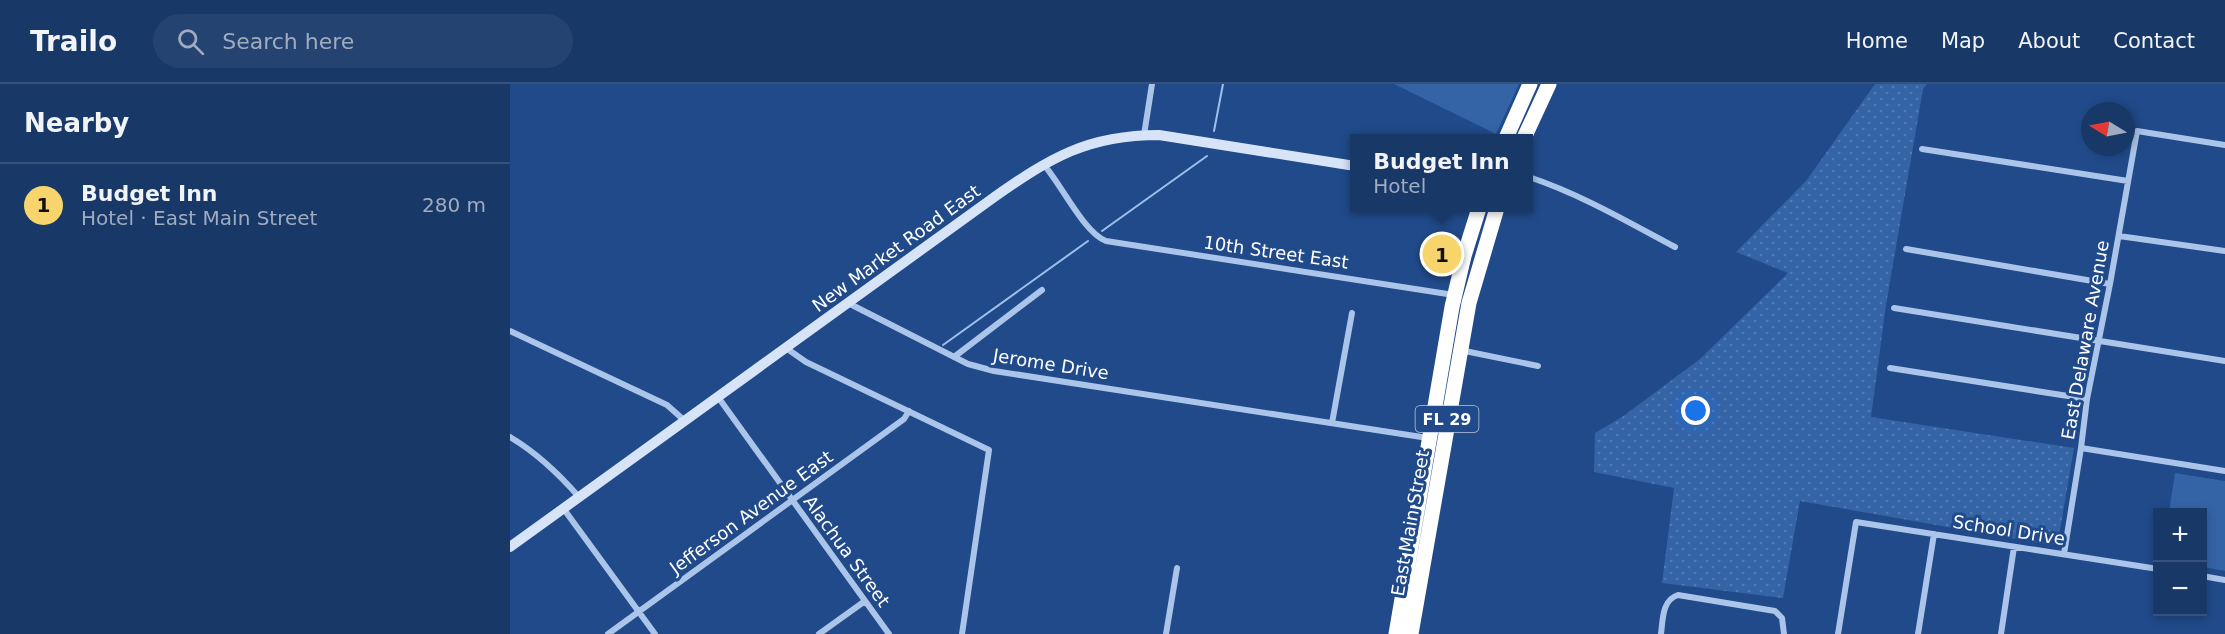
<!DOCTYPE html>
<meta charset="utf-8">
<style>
body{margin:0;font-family:"DejaVu Sans",sans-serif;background:#254370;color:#f1f3f6}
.controls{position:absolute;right:18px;bottom:18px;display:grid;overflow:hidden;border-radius:0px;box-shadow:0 3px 9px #0003}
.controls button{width:54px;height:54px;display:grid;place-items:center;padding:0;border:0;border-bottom:2px solid #36527b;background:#183867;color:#f1f3f6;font:30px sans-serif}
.compass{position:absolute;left:1571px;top:18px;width:54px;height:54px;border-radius:50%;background:#183867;box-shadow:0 3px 9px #0003;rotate:280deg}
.you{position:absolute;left:1186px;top:327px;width:21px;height:21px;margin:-15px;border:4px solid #fff;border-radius:50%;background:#1a73e8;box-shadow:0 0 0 9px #1a73e833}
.badge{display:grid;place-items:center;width:39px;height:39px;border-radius:50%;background:#f8d56c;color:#111;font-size:20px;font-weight:700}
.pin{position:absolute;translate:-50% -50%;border:3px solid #fff;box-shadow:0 2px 6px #0006}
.popup{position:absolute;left:840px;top:50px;width:183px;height:78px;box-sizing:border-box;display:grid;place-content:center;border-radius:0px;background:#183867;filter:drop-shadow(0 2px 4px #0005);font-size:20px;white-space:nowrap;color:#9facc0}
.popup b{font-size:22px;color:#f1f3f6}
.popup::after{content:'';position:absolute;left:50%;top:100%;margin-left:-12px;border:12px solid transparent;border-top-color:#183867}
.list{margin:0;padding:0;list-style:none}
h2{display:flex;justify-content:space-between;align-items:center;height:78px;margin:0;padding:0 24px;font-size:26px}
h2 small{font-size:20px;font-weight:400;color:#9facc0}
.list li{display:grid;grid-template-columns:39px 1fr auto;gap:18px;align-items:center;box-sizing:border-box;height:84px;padding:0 24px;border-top:2px solid #36527b}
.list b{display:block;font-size:22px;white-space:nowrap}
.list p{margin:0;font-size:20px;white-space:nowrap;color:#9facc0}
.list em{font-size:20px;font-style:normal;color:#9facc0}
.icon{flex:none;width:33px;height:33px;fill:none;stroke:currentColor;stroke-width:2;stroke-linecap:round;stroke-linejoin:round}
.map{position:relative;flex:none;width:1715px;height:550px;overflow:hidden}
header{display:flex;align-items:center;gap:36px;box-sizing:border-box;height:84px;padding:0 30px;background:#183867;border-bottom:2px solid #36527b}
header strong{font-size:28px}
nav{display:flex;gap:33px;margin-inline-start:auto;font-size:21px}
.search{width:420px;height:54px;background:#254370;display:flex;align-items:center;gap:15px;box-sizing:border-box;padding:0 21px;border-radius:33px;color:#9facc0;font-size:22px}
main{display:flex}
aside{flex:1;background:#183867}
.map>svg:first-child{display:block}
</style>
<header>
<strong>Trailo</strong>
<div class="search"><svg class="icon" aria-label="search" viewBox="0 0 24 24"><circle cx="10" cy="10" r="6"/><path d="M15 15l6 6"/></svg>Search here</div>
<nav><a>Home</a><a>Map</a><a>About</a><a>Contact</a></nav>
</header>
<main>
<aside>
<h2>Nearby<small></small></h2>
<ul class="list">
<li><span class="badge">1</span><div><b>Budget Inn</b><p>Hotel · East Main Street</p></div><em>280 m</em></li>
</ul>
</aside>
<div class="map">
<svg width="1715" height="550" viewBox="0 0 1715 550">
<defs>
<pattern id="grass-dots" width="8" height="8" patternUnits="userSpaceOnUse" patternTransform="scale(1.5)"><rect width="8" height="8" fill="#3463a6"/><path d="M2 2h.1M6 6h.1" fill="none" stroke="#527ab3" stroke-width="1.8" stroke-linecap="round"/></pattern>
</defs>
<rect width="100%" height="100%" fill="#204a89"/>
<!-- grass -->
<path fill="url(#grass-dots)" d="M1365 0H1417L1413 5 1376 221 1361 333 1564 364 1548 458 1540 461 1290 417 1273 514 1152 499 1164 404 1084 388 1085 349 1112 333 1190 275 1278 189 1226 168 1296 97Z"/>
<!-- green -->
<path fill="#3463a6" d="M884 0H1009L986 50Z
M1665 389 1715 397V487L1693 483 1692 428H1659Z"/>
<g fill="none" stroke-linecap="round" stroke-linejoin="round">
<!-- stream -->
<path stroke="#9fc0ec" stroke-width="2" d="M704 47 713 0
M592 147 697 72
M433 261 578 157"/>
<!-- street -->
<path stroke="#abc5ea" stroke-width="6" d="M634 51 642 0
M1412 65 1618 97
M534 81C551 100 574 149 596 157L944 211
M1019 93C1070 110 1118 138 1165 163
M1609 152 1715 167
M1396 165 1600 200
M338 219 458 280 484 287 918 354
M1384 224 1715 277
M0 247 157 321 175 337
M276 264 296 278 479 366 452 550
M950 266 1028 282
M444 273 532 206
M1380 284 1577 315
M208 313 379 550
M822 339 842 229
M0 353C27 369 49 390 69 413
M1571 364 1715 387
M53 424 145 550
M1554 470 1571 364 1577 315 1600 200 1627 47 1715 61
M1692 492 1715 496
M98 550 394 335 399 327
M309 550 355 517
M656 550 667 484
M1151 550C1153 535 1152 516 1168 511L1265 527 1272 534 1274 550
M1328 550 1346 438 1648 485
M1408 550 1424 450
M1491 550 1504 463"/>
<!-- secondary -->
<path stroke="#d7e4f8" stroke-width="10" d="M0 463 483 114C540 74 577 51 649 51L845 82"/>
<!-- highway -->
<path stroke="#fff" stroke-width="15" d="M996 54 1020 0
M1014 54 1039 0
M886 550 942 223 954 172 969 124
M901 550 959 219 987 124"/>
</g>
<g text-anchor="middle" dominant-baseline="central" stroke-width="6" stroke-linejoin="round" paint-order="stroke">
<!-- shield labels -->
<rect fill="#204a89" stroke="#bcc9dc" stroke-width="1.5" x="905.5" y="322" width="63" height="26" rx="4.5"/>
<g font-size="16" font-weight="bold" fill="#fff">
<text x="937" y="335">FL 29</text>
</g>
<!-- street labels -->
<g font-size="18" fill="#fff" stroke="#204a89">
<text transform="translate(386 164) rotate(-36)">New Market Road East</text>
<text transform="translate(766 168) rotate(8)">10th Street East</text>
<text transform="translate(1575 256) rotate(-80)">East Delaware Avenue</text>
<text transform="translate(541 280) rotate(9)">Jerome Drive</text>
<text transform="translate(241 428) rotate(-36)">Jefferson Avenue East</text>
<text transform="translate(900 439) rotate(-80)">East Main Street</text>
<text transform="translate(1499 446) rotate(9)">School Drive</text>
<text transform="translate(337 467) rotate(54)">Alachua Street</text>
</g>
</g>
</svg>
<div class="controls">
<button>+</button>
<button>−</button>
</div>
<svg class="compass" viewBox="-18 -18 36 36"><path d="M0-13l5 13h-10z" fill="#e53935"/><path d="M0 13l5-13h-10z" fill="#9facc0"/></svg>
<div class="you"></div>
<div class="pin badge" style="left:932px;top:170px">1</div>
<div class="popup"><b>Budget Inn</b>Hotel</div>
</div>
</main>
